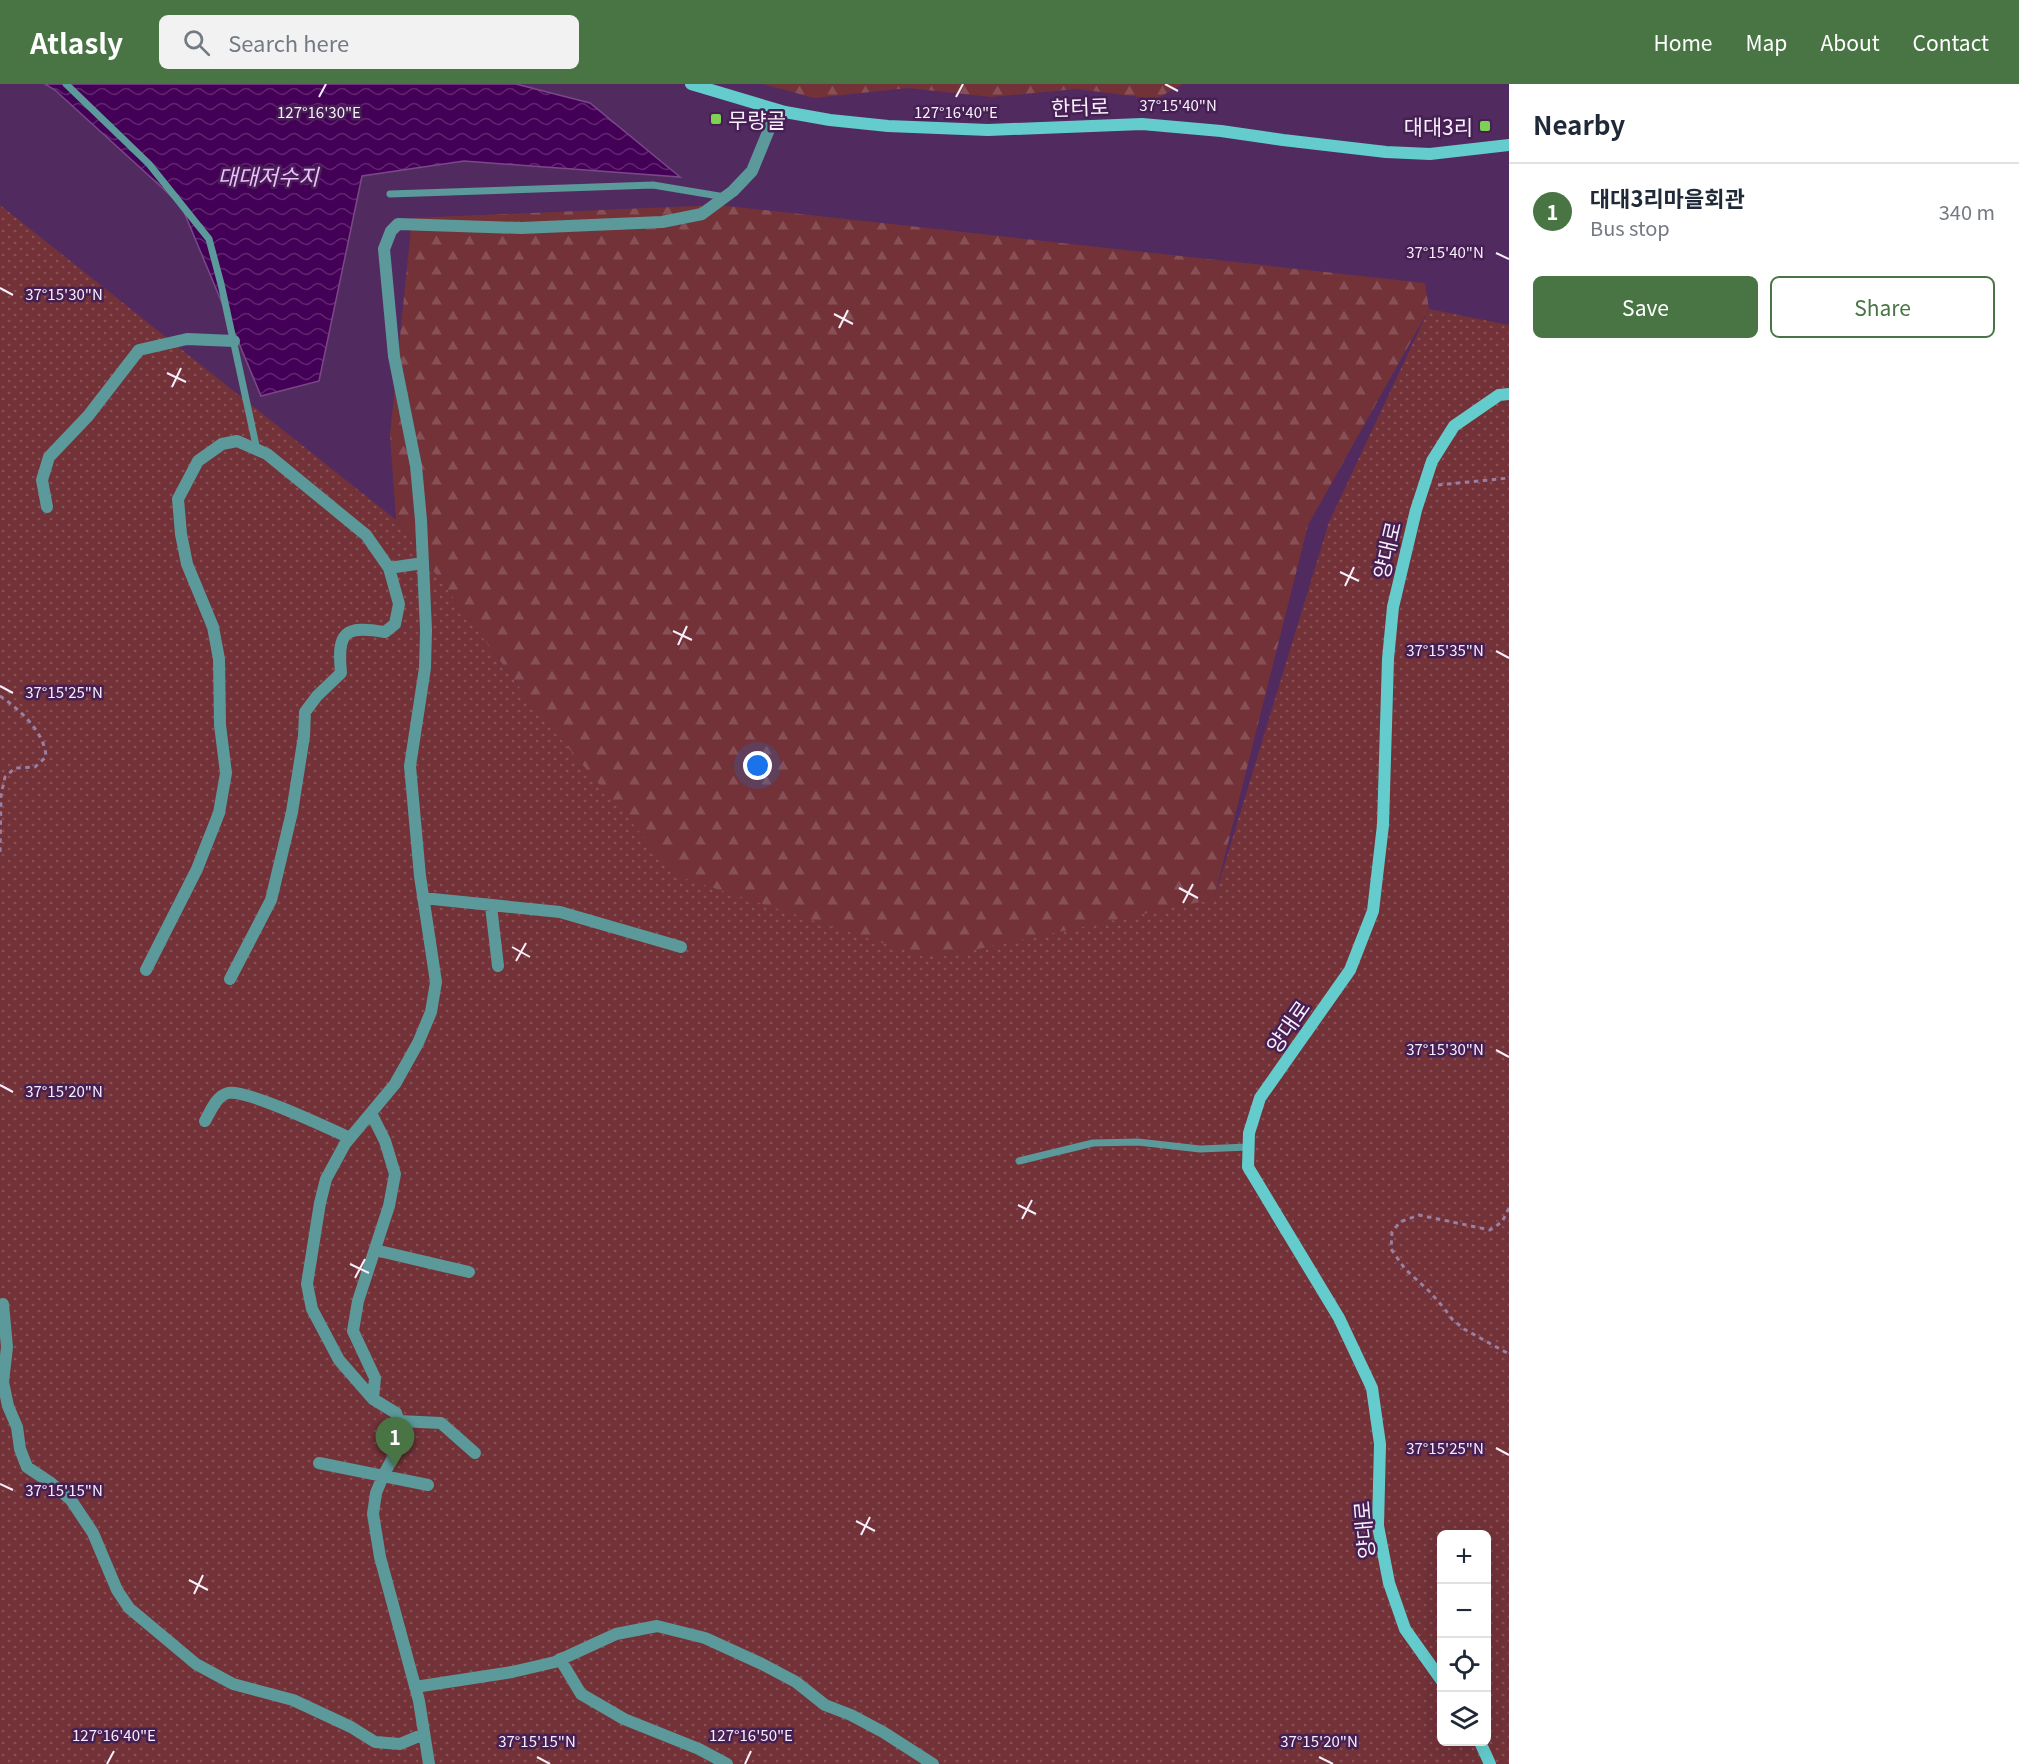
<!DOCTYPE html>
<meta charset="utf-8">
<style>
body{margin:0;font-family:Georgia,"Noto Sans KR",serif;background:#f2f2f3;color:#1f2937}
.controls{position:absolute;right:18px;bottom:18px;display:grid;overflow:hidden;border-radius:9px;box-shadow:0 6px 24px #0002}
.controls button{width:54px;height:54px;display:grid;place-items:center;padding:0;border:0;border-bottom:2px solid #e0e1e3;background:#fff;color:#1f2937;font:30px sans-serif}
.you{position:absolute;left:758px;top:682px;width:21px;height:21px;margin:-15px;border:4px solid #fff;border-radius:50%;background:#1a73e8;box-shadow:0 0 0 9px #1a73e833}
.badge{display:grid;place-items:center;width:39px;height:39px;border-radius:50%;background:#497544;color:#fff;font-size:20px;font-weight:700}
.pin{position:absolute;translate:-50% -50px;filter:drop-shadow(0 2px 3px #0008)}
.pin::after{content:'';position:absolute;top:32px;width:21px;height:18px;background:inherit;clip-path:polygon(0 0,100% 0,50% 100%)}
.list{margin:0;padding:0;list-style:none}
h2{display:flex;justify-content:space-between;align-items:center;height:78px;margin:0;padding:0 24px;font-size:26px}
h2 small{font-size:20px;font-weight:400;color:#747a83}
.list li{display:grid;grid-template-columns:39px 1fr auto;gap:18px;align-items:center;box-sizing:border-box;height:96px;padding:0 24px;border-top:2px solid #e0e1e3}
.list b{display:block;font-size:22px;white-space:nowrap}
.list p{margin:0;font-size:20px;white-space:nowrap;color:#747a83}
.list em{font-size:20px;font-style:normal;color:#747a83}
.actions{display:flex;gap:12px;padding:18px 24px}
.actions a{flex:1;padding:14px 0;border:2px solid #497544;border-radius:9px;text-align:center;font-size:21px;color:#497544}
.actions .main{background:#497544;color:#fff}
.icon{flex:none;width:33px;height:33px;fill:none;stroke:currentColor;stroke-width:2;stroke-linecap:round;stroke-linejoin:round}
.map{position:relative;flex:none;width:1509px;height:1680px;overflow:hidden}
header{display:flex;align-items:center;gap:36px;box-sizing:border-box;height:84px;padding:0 30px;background:#497544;color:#fff}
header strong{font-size:28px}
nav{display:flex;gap:33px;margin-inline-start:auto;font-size:21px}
.search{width:420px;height:54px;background:#f2f2f3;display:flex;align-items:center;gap:15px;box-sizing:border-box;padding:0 21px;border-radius:9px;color:#747a83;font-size:22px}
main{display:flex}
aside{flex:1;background:#fff}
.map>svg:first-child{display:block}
</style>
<header>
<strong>Atlasly</strong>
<div class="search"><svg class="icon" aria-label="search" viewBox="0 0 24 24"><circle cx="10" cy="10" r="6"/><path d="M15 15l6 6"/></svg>Search here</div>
<nav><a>Home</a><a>Map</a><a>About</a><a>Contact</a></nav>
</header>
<main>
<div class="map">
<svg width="1509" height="1680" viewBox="0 0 1509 1680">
<defs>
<pattern id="green-dots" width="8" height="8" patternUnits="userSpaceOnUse" patternTransform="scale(1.5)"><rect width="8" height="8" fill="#723238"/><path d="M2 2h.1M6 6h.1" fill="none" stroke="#875056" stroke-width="1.8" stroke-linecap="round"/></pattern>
<pattern id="forest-firs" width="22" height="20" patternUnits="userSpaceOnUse" patternTransform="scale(1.5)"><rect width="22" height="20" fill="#723238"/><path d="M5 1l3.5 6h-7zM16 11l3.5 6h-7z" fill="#875056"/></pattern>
<pattern id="water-waves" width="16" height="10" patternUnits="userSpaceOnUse" patternTransform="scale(1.5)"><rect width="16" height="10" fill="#440056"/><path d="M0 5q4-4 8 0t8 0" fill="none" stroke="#60266f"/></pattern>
</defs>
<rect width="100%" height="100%" fill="#512b5f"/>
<!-- green -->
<path fill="url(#green-dots)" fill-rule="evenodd" d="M0 121 396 436 538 628 1214 815 1329 438 1429 225 1509 241V1680H0ZM1442 1450H1486V1658H1442Z"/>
<!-- forest -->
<path fill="url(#forest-firs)" d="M763 0H1183L1156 15 1076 5 991 13 908 4 814 14Z
M718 121 1425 199 1429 225 1308 441 1214 815 931 875 677 792 538 628 396 436 390 351 412 134Z"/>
<!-- water -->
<path fill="url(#water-waves)" stroke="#7a4888" stroke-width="1.5" d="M45 0H516L590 19 680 93 464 77 362 92 319 297 261 312 181 121 55 6Z"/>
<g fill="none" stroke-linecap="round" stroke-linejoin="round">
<!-- path -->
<path stroke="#9980a3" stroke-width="3" stroke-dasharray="4.5 4.5" stroke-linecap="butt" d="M1438 401 1509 394
M0 612C19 625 45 648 46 673L35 683 15 684 5 693 1 711 0 772
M1509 1124 1502 1138 1490 1146 1419 1131 1400 1138 1392 1148 1391 1165 1405 1185 1429 1207 1444 1224 1452 1235 1464 1245 1509 1270"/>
<!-- lane -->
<path stroke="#5c999a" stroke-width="7" d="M66 0 149 80 209 155 221 200 257 366
M390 110 653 101 725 113
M1019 1077 1093 1059 1138 1058 1200 1065 1248 1063"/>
<!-- street -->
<path stroke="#5c999a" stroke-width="12" d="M47 423 42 396 49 373 88 332 139 266 187 255 234 257
M389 484 423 479
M423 814 560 828 681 863
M491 822 498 882
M146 886 197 785 219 729 226 689 220 641 219 575 213 543 187 480 181 450 178 415 198 377 222 360 237 357 267 370 366 451 389 484 399 520 395 540 385 548C344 541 337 548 341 589L317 612 305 628 304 652 292 728 271 816 230 895
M371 1029 385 1057 395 1090 389 1122 358 1217 353 1247 375 1294 373 1315
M205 1037C211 1027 216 1012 228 1009 246 1005 328 1044 350 1054
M375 1166 469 1188
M3 1220 7 1263 3 1298 8 1322 17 1343 20 1365 27 1383 51 1399 71 1416 93 1449 117 1506 129 1524 196 1580 233 1600 293 1616 351 1643 375 1658 400 1660 424 1650
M399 1337 441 1339 475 1369
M319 1379 428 1401
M560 1575 581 1610 624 1635 699 1665 727 1680
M415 1603 512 1588 555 1578 616 1550 657 1542 705 1554 762 1580 796 1598 825 1621 851 1631 883 1648 933 1680
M429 1680 419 1617 380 1473 373 1430 376 1409 383 1392 398 1364 403 1349 396 1329 373 1315 339 1276 312 1225 307 1200 320 1119 326 1095 345 1060 395 1000 418 959 431 928 436 898 420 792 410 682 425 584 426 546 421 436 416 382 394 272 384 165 391 147 398 140 521 144 662 138 702 130 733 107 752 87 777 26"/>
<!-- secondary -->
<path stroke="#65ccce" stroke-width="12" d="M691 0 785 28 830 36 888 42 988 46 1142 40 1221 47 1283 56 1386 68 1430 70 1509 61
M1442 1597 1405 1545 1389 1499 1378 1442 1380 1360 1372 1304 1339 1234 1248 1083 1249 1049 1260 1014 1350 886 1373 827 1383 741 1388 575 1393 523 1416 426 1432 377 1454 342 1499 311 1509 310
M1480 1658 1490 1680"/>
</g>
<!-- ticks -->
<path fill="none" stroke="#f8effc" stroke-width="2" d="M1165 0 1178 7M319 13 326 0M956 13 963 0M1496 169 1509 175M0 204 13 211M834 230 853 240M839 244 848 226M167 289 186 298M172 303 181 284M1340 488 1359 497M1345 502 1354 483M673 547 692 556M678 561 687 542M1496 567 1509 574M0 602 13 609M1179 804 1198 814M1183 819 1193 800M512 863 530 873M516 877 526 859M1496 966 1509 973M0 1001 13 1008M1018 1121 1036 1130M1022 1135 1032 1116M350 1180 369 1189M355 1194 365 1175M1496 1364 1509 1371M0 1400 13 1406M856 1437 875 1447M861 1451 870 1433M189 1496 208 1506M194 1510 203 1491M537 1673 550 1680M1319 1673 1333 1680M107 1680 114 1667M745 1680 751 1667"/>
<!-- markers -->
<g fill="#7dd154" stroke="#462053" stroke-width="2">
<rect x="710" y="29" width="12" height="12" rx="3"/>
<rect x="1479" y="36" width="12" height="12" rx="3"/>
</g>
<g text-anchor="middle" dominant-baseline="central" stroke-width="5" stroke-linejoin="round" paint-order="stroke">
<!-- street labels -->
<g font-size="21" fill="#f8effc" stroke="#462053">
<text transform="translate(1080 22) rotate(-2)">한터로</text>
<text transform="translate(1386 466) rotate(-77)">양대로</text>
<text transform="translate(1287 942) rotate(-55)">양대로</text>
<text transform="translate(1363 1446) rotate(-95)">양대로</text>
</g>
<!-- poi labels -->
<g font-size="21" fill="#f8effc" stroke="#462053" text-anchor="start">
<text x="728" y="35">무량골</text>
<text x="1473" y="42" text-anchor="end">대대3리</text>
</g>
<!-- water labels -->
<g font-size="22" font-style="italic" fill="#edbdff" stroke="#462053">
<text x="268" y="91">대대저수지</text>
</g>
</g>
<g font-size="15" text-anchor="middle" fill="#f8effc" stroke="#462053" stroke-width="5" stroke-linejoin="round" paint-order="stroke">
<text x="1178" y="27">37°15'40"N</text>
<text x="319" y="34">127°16'30"E</text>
<text x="956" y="34">127°16'40"E</text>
<text x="1445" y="174">37°15'40"N</text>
<text x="64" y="216">37°15'30"N</text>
<text x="1445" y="572">37°15'35"N</text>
<text x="64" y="614">37°15'25"N</text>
<text x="1445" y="971">37°15'30"N</text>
<text x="64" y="1013">37°15'20"N</text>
<text x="1445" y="1370">37°15'25"N</text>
<text x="64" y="1412">37°15'15"N</text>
<text x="114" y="1657">127°16'40"E</text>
<text x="751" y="1657">127°16'50"E</text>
<text x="537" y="1663">37°15'15"N</text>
<text x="1319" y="1663">37°15'20"N</text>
</g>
</svg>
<div class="controls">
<button>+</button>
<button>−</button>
<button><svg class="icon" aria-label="locate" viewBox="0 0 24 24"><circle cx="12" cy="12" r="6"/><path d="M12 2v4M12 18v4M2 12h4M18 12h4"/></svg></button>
<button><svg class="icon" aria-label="layers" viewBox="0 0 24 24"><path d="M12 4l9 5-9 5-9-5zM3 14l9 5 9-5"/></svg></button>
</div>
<div class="you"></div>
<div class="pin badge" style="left:395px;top:1383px">1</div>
</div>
<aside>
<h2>Nearby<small></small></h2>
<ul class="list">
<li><span class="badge">1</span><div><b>대대3리마을회관</b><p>Bus stop</p></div><em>340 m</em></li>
</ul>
<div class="actions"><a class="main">Save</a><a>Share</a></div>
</aside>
</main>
